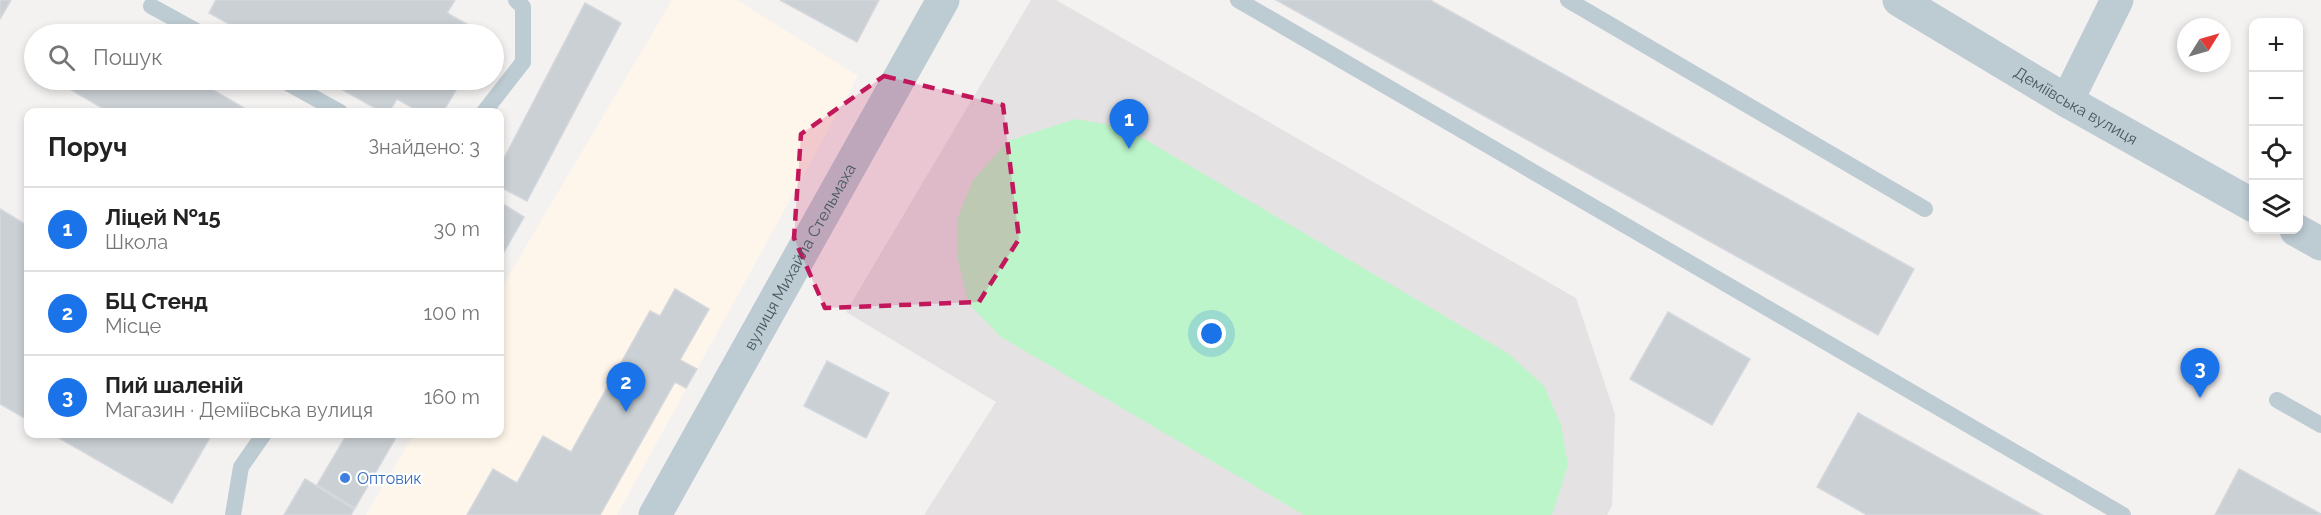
<!DOCTYPE html>
<html lang="uk">
<meta charset="utf-8">
<style>
body{margin:0;font-family:Raleway,sans-serif;background:#f2f2f2;color:#222}
.controls{position:absolute;right:18px;top:18px;display:grid;overflow:hidden;border-radius:12px;box-shadow:0 3px 9px #0003}
.controls button{width:54px;height:54px;display:grid;place-items:center;padding:0;border:0;border-bottom:2px solid #e0e0e0;background:#fff;color:#222;font:30px sans-serif}
.compass{position:absolute;left:2177px;top:18px;width:54px;height:54px;border-radius:50%;background:#fff;box-shadow:0 3px 9px #0003;rotate:53deg}
.you{position:absolute;left:1212px;top:334px;width:21px;height:21px;margin:-15px;border:4px solid #fff;border-radius:50%;background:#1a73e8;box-shadow:0 0 0 9px #1a73e833}
.badge{display:grid;place-items:center;width:39px;height:39px;border-radius:50%;background:#1a73e8;color:#fff;font-size:20px;font-weight:700}
.pin{position:absolute;translate:-50% -50px;filter:drop-shadow(0 2px 3px #0008)}
.pin::after{content:'';position:absolute;top:32px;width:21px;height:18px;background:inherit;clip-path:polygon(0 0,100% 0,50% 100%)}
.list{margin:0;padding:0;list-style:none}
h2{display:flex;justify-content:space-between;align-items:center;height:78px;margin:0;padding:0 24px;font-size:26px}
h2 small{font-size:20px;font-weight:400;color:#767676}
.list li{display:grid;grid-template-columns:39px 1fr auto;gap:18px;align-items:center;box-sizing:border-box;height:84px;padding:0 24px;border-top:2px solid #e0e0e0}
.list b{display:block;font-size:22px;white-space:nowrap}
.list p{margin:0;font-size:20px;white-space:nowrap;color:#767676}
.list em{font-size:20px;font-style:normal;color:#767676}
.icon{flex:none;width:33px;height:33px;fill:none;stroke:currentColor;stroke-width:2;stroke-linecap:round;stroke-linejoin:round}
.map{position:relative;flex:none;width:2321px;height:515px;overflow:hidden}
.search{position:absolute;background:#fff;box-shadow:0 3px 9px #0003;left:24px;top:24px;width:480px;height:66px;display:flex;align-items:center;gap:15px;box-sizing:border-box;padding:0 21px;border-radius:33px;color:#767676;font-size:22px}
.panel{position:absolute;background:#fff;box-shadow:0 3px 9px #0003;left:24px;top:108px;width:480px;height:330px;border-radius:12px}
.map>svg:first-child{display:block}
</style>
<div class="map">
<svg width="2321" height="515" viewBox="0 0 2321 515">
<rect width="100%" height="100%" fill="#f4f1f1"/>
<!-- commercial -->
<path fill="#fef6ea" d="M672 0H737L858 76 617 515H366L414 434H500V290Z"/>
<!-- education -->
<path fill="#e5e2e3" d="M1031 0H1056L1576 298 1615 414 1612 506 1607 515H924L996 402 846 312Z"/>
<!-- green -->
<path fill="#bcf5ca" d="M1075 119 1124 127 1509 354 1544 386 1561 425 1568 465 1552 515H1304L1001 337 968 303 958 260V217L973 180 1008 141Z"/>
<!-- building -->
<path fill="#cad0d4" stroke="#d4d8dd" stroke-width="1.5" d="M0 0H11L0 19Z
M216 0H455L447 13 484 34H247L209 13Z
M780 0H879L857 42Z
M1276 0H1430L1914 269 1878 335Z
M585 3 621 23 527 201 500 187V166Z
M106 26 121 34H100Z
M73 80H196L251 112H109L68 88Z
M325 80H462L443 112H420L397 99 389 112H382Z
M500 202 524 217 500 259Z
M0 209 28 226V420L0 404Z
M675 289 709 309 680 360 697 369 686 388 675 382 600 515H467L493 469 517 483 543 436 571 452 650 311 660 316Z
M1668 312 1750 359 1712 425 1630 379Z
M827 361 889 393 866 438 804 406Z
M1858 413 2042 515H1867L1817 487Z
M52 434H212L172 503Z
M347 434H398L355 508 317 485Z
M2239 469 2321 514V515H2215Z
M305 479 354 509 351 515H284Z"/>
<g fill="none" stroke-linecap="round" stroke-linejoin="round">
<!-- service -->
<path stroke="#bdcbd2" stroke-width="16" d="M1238 0 2123 515
M1568 0 1925 209
M151 6 202 34
M282 80 340 112
M484 112 523 62V7L516 0
M2277 400 2321 425
M233 515 241 467 264 434"/>
<!-- minor -->
<g stroke="#bdcbd2" stroke-width="33">
<path d="M2067 101 2117 0"/>
<path id="s1" d="M655 515 943 0"/>
</g>
<!-- tertiary -->
<g stroke="#bdcbd2" stroke-width="33">
<path id="s2" d="M1899 0 2067 101 2254 206"/>
<path d="M2296 230 2321 244"/>
</g>
</g>
<!-- marked area -->
<path fill="#c2185b" fill-opacity="0.2" stroke="#c2185b" stroke-width="4.5" stroke-dasharray="12 8" stroke-linejoin="round" d="M884 76 1003 105 1019 239 979 302 825 308 794 238 801 134Z"/>
<!-- markers -->
<circle fill="#3f7fe0" stroke="#fff" stroke-width="2" cx="345" cy="478" r="6"/>
<g text-anchor="middle" dominant-baseline="central" stroke-width="4.5" stroke-linejoin="round" paint-order="stroke">
<!-- street labels -->
<g font-size="16" fill="#465861" stroke="#fff">
<text stroke="none"><textPath href="#s2" startOffset="206">Деміївська вулиця</textPath></text>
<text stroke="none"><textPath href="#s1" startOffset="296">вулиця Михайла Стельмаха</textPath></text>
</g>
<!-- shop labels -->
<g font-size="16" fill="#366cbe" stroke="#fff" text-anchor="start">
<text x="357" y="478">Оптовик</text>
</g>
</g>
</svg>
<div class="controls">
<button>+</button>
<button>−</button>
<button><svg class="icon" aria-label="locate" viewBox="0 0 24 24"><circle cx="12" cy="12" r="6"/><path d="M12 2v4M12 18v4M2 12h4M18 12h4"/></svg></button>
<button><svg class="icon" aria-label="layers" viewBox="0 0 24 24"><path d="M12 4l9 5-9 5-9-5zM3 14l9 5 9-5"/></svg></button>
</div>
<svg class="compass" viewBox="-18 -18 36 36"><path d="M0-13l5 13h-10z" fill="#e53935"/><path d="M0 13l5-13h-10z" fill="#767676"/></svg>
<div class="you"></div>
<div class="pin badge" style="left:1129px;top:149px">1</div>
<div class="pin badge" style="left:626px;top:412px">2</div>
<div class="pin badge" style="left:2200px;top:398px">3</div>
<div class="search"><svg class="icon" aria-label="search" viewBox="0 0 24 24"><circle cx="10" cy="10" r="6"/><path d="M15 15l6 6"/></svg>Пошук</div>
<section class="panel">
<h2>Поруч<small>Знайдено: 3</small></h2>
<ul class="list">
<li><span class="badge">1</span><div><b>Ліцей №15</b><p>Школа</p></div><em>30 m</em></li>
<li><span class="badge">2</span><div><b>БЦ Стенд</b><p>Місце</p></div><em>100 m</em></li>
<li><span class="badge">3</span><div><b>Пий шаленій</b><p>Магазин · Деміївська вулиця</p></div><em>160 m</em></li>
</ul>
</section>
</div>
